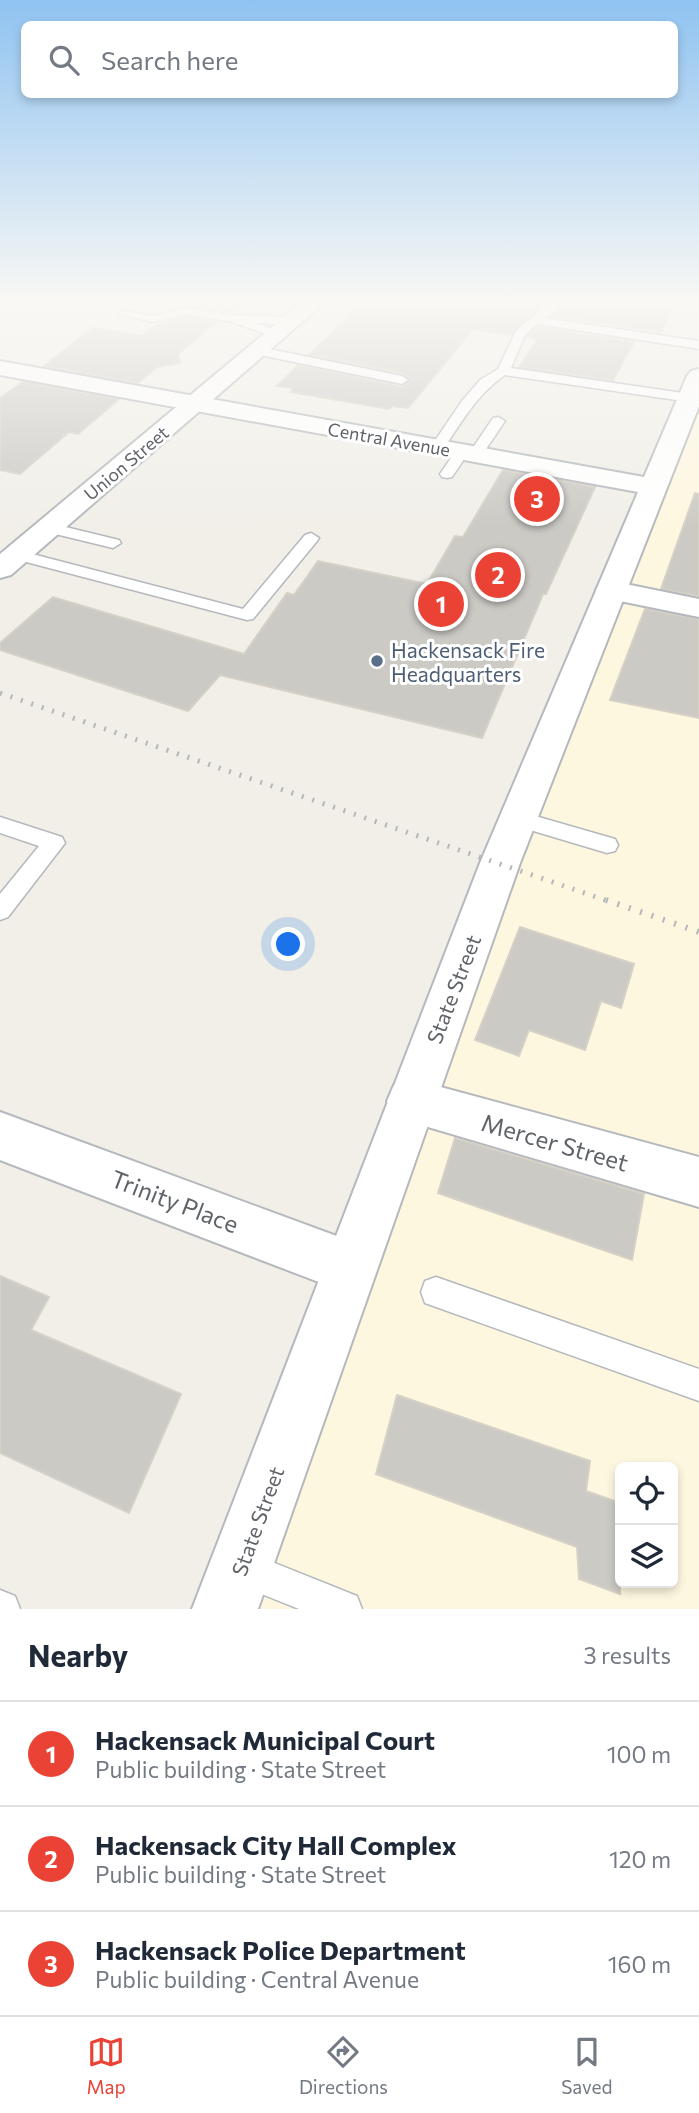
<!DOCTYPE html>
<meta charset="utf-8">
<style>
body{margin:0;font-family:Commissioner,sans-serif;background:#f6f6f7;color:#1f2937}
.controls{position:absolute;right:21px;bottom:21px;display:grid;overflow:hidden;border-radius:10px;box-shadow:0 4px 10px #0003}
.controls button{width:63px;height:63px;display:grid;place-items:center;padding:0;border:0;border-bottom:2px solid #e0e1e3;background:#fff;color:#1f2937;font:35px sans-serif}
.you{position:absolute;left:289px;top:945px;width:24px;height:24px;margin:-18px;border:5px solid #fff;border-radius:50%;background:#1a73e8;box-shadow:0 0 0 10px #1a73e833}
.badge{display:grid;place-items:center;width:46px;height:46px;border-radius:50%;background:#ea4335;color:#fff;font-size:23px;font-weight:700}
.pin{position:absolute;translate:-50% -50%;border:4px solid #fff;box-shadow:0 2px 7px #0006}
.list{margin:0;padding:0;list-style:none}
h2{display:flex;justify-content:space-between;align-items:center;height:91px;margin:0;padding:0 28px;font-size:30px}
h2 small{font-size:23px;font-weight:400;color:#747a83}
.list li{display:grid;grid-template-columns:46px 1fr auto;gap:21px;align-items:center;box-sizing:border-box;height:105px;padding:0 28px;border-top:2px solid #e0e1e3}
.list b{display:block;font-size:26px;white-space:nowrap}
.list p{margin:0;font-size:23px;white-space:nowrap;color:#747a83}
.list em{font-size:23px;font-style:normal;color:#747a83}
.icon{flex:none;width:38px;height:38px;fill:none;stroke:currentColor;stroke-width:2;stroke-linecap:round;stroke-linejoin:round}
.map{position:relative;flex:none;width:699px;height:1609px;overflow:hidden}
.search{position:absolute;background:#fff;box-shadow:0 4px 10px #0003;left:21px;right:21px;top:21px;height:77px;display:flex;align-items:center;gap:18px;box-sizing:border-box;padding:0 24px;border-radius:10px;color:#747a83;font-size:26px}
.sheet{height:406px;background:#fff}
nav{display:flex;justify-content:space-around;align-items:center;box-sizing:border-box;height:98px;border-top:2px solid #e0e1e3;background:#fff;font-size:19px;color:#747a83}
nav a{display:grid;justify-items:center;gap:4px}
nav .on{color:#ea4335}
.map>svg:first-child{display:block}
</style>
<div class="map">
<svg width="699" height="1609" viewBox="0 0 699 1609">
<rect width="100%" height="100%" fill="#f1efe8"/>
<!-- commercial -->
<path fill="#fef7e0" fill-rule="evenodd" d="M699 376V1609H225ZM620 1467H673V1583H620Z"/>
<!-- building -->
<path fill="#cccac5" stroke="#d6d1c6" stroke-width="2" d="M191 302H241L229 312 187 306Z
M368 302H548L535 310 511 335 473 329 408 408 392 406 389 409 291 392 293 388 277 386 298 365 401 387 409 382V378L403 373 309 355 355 311H359Z
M572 302H675L661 332 551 316Z
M185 317 217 322 178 354 180 363 157 367 138 383 44 366 93 328 142 336 158 324Z
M538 327 634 342 613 380 519 367 538 339 527 337Z
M23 382 119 399 78 434 69 432 20 474 0 470V398Z
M503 470 595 487 546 594H543L482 738 220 675 188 711 0 650V643L53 597 244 654 287 593 294 595 318 561 427 584 455 536 463 537Z
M695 493 699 494V596L661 589Z
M645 609 699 619V718L610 700Z
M520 927 634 964 621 1008 601 1001 585 1050 529 1030 519 1056 475 1040Z
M455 1138 644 1194 632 1260 438 1193Z
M0 1276 49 1297 31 1330 181 1394 129 1513 0 1453Z
M397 1395 590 1461 586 1491 620 1503V1594L579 1579 577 1547 376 1474Z"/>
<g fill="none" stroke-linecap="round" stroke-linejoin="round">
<defs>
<path id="service" d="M554 302H569L544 318 699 341V349L537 324 525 335 511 368 690 394 697 398 690 402 505 375C477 394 461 423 442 451H432L430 448 462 401 480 380 498 369 516 331 537 312Z
M185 308 230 315 293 317 299 321 293 325 257 323 280 333 282 336 276 340 264 333 228 321 185 314 153 322 117 314 123 311 153 316Z
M259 347 402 376 408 380 402 384 255 354 253 351Z
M498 417 505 421 480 458 475 459 470 458 468 455 493 418Z
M462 448 469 452 452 477 447 478 442 477 440 474 457 449Z
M49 523 119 540 121 543 113 548 43 531 41 528Z
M311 533 319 538 317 541 253 619 247 620 11 558 9 555 17 550 243 609 305 535Z
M518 811 615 839 618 845 615 851 607 853 510 824 507 819 510 814Z
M0 817 62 837 65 843 8 917 0 920V894L39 846 0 833Z
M436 1277 699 1369V1401L425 1303 421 1292 425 1281Z
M242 1550 357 1596 362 1609H299L229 1581 224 1568 229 1555Z
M0 1590 15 1596 20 1609H0Z"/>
<path id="minor" d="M302 302H325L11 575 0 578V554Z
M611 581 699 599V617L600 597 596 590 600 583Z
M411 1079 699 1157V1207L394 1117 387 1101 394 1085Z
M0 1112 369 1248 377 1267 369 1286 350 1294 0 1160Z"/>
<path id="tertiary" d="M0 361 644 477 687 376 691 371 699 369V406L520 863 258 1609H192L480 863 638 492 0 375Z"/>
</defs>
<!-- service casing -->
<use href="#service" stroke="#b5b8bc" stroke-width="3"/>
<!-- minor casing -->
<use href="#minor" stroke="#b5b8bc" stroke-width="4"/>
<!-- tertiary casing -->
<use href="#tertiary" stroke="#b5b8bc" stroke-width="4"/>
<!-- service -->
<use href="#service" fill="#fff" fill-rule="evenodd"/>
<!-- minor -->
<use href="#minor" fill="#fff" fill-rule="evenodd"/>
<!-- tertiary -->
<use href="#tertiary" fill="#fff" fill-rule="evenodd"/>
<!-- rail-far1 -->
<path stroke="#b6b7b8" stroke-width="5" stroke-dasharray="2 9" stroke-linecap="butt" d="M0 693 611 902"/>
<!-- rail -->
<path stroke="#b6b7b8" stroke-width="6" stroke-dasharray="2 10" stroke-linecap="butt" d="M606 900 699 932"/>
</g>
<!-- sky -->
<linearGradient id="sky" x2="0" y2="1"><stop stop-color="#8fc3f1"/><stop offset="0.57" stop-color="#f9f8f5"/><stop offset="1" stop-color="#f9f8f5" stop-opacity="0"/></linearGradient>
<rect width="699" height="528" fill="url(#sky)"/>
<!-- markers -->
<circle fill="#5c6f8a" stroke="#fff" stroke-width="2.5" cx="377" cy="661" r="7"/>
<g text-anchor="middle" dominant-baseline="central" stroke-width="6" stroke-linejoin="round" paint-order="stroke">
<!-- far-street labels -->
<g font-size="18" fill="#5f6368" stroke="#fff">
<text transform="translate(389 439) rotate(10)">Central Avenue</text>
<text transform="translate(126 463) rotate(-40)">Union Street</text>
</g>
<!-- service labels -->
<g font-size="21" fill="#4e5e75" stroke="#fff" text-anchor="start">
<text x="391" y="649">Hackensack Fire<tspan x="391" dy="24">Headquarters</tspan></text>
</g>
<!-- street labels -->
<g font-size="21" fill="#5f6368" stroke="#fff">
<text transform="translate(453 989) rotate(-69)">State Street</text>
<text transform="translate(257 1521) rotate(-70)">State Street</text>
</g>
<!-- near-street labels -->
<g font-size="24" fill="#5f6368" stroke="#fff">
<text transform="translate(555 1142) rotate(16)">Mercer Street</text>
<text transform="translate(175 1201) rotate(21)">Trinity Place</text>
</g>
</g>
</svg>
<div class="controls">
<button><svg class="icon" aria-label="locate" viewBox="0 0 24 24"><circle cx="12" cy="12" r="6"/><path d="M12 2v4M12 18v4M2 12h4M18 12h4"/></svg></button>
<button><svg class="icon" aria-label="layers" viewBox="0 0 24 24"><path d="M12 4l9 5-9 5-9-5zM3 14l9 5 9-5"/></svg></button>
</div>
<div class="you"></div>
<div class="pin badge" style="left:441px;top:604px">1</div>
<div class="pin badge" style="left:498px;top:575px">2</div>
<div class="pin badge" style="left:537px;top:499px">3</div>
<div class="search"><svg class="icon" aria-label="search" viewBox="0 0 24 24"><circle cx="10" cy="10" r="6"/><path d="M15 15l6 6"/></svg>Search here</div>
</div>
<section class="sheet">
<h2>Nearby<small>3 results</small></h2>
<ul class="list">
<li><span class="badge">1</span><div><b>Hackensack Municipal Court</b><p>Public building · State Street</p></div><em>100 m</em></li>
<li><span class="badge">2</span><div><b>Hackensack City Hall Complex</b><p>Public building · State Street</p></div><em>120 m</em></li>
<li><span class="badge">3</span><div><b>Hackensack Police Department</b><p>Public building · Central Avenue</p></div><em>160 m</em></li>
</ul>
</section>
<nav>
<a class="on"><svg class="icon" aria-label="map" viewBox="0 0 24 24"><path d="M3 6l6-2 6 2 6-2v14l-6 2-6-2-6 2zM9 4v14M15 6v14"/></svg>Map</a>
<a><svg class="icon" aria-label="directions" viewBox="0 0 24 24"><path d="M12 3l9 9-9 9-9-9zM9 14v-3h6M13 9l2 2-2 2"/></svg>Directions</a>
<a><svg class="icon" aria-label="saved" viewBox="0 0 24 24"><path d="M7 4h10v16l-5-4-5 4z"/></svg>Saved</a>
</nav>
